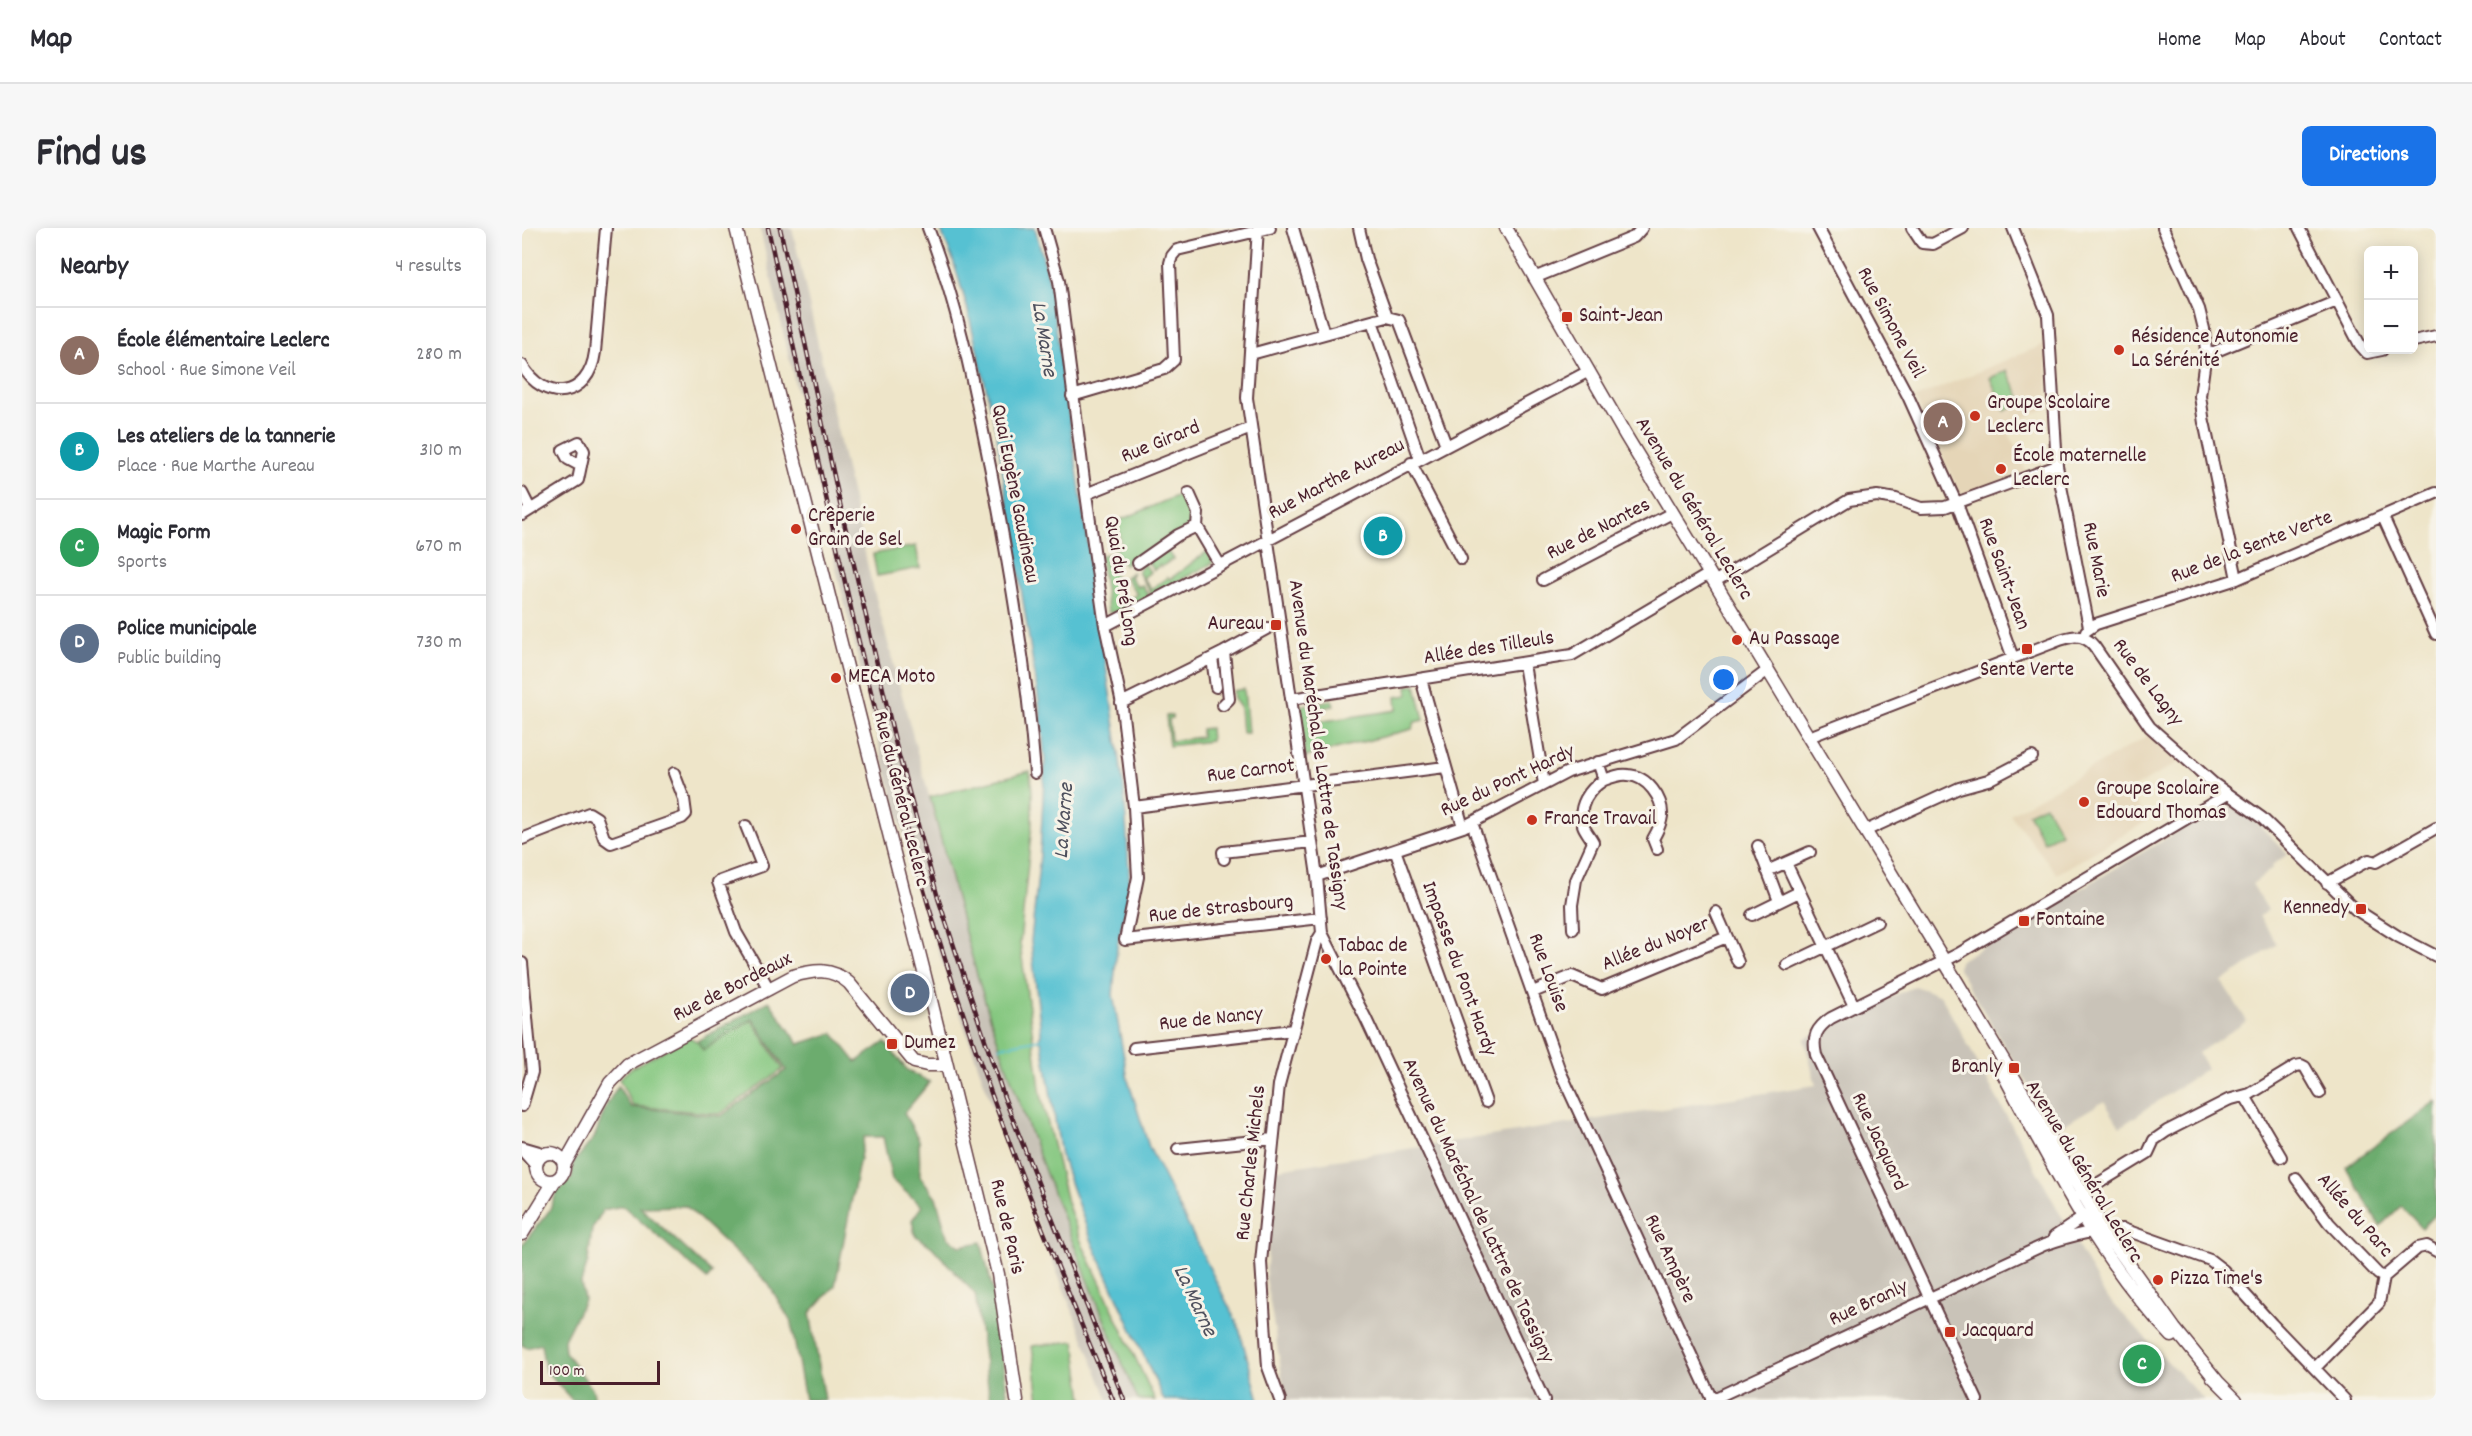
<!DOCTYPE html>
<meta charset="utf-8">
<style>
body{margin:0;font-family:Dekko,sans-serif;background:#f7f7f7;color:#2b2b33}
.controls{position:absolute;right:18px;top:18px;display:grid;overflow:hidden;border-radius:9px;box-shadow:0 3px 15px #0003}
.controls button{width:54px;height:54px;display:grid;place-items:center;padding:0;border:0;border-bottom:2px solid #e1e1e2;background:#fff;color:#2b2b33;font:30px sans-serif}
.scale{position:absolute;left:18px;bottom:15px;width:120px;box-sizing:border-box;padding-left:6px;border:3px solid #4a1f2b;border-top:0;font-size:16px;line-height:21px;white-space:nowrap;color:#4a1f2b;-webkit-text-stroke:4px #f7f3e8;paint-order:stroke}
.you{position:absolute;left:1202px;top:452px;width:21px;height:21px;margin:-15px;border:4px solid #fff;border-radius:50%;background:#1a73e8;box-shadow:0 0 0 9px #1a73e833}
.badge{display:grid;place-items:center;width:39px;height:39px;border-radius:50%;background:#1a73e8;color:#fff;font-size:20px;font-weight:700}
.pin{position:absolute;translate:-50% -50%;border:3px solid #fff;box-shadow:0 2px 6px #0006}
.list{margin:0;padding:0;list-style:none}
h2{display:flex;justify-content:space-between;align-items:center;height:78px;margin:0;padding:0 24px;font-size:26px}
h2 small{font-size:20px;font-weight:400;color:#7c7c81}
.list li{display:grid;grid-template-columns:39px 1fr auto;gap:18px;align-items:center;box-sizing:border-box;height:96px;padding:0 24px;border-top:2px solid #e1e1e2}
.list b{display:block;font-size:22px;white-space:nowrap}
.list p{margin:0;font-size:20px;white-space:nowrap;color:#7c7c81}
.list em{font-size:20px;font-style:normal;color:#7c7c81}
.map{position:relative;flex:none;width:1914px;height:1172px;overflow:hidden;border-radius:9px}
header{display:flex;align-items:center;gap:36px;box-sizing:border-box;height:84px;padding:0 30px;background:#fff;border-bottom:2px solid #e1e1e2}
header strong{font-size:28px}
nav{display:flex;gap:33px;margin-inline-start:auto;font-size:21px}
.intro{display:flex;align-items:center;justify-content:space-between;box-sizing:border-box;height:144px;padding:0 36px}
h1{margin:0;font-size:42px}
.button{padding:15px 27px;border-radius:9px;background:#1a73e8;color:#fff;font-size:21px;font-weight:700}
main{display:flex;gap:36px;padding:0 36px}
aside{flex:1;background:#fff;border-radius:9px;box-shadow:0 3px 15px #0003}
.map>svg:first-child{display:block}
</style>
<header>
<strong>Map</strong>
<nav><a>Home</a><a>Map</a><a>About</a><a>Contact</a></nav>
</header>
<div class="intro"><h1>Find us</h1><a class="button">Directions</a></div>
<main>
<aside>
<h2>Nearby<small>4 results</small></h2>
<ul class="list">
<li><span class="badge" style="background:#8d6e63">A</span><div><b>École élémentaire Leclerc</b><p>School · Rue Simone Veil</p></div><em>280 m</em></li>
<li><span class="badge" style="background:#0f9aa8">B</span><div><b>Les ateliers de la tannerie</b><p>Place · Rue Marthe Aureau</p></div><em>310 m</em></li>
<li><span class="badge" style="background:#2e9e5b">C</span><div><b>Magic Form</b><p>Sports</p></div><em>670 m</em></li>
<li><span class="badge" style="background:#5c6f8a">D</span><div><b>Police municipale</b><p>Public building</p></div><em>730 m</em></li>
</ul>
</aside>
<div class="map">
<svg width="1914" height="1172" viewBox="0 0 1914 1172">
<rect width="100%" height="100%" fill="#f7f3e8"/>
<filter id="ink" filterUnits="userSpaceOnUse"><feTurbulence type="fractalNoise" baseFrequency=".0167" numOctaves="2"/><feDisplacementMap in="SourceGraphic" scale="12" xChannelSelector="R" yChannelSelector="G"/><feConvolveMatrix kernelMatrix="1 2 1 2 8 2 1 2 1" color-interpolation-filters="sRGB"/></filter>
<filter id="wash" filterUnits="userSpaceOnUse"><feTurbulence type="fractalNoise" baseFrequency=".008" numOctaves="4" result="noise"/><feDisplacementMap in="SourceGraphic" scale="24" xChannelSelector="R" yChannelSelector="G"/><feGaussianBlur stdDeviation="1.35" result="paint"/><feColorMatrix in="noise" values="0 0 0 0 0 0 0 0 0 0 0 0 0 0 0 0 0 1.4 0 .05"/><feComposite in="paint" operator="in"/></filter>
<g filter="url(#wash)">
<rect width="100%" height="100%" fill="#eee5c9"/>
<!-- built -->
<path fill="#e5d5b7" d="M1523 116 1527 179 1484 198 1504 244 1448 265H1438L1393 170Z
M1629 506 1659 533 1608 562 1625 593 1535 646 1488 586Z"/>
<!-- industrial -->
<path fill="#c9c3b8" d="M238 0H270L348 348 446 713 471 797 536 976 616 1172H586L480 906 403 685 357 517 315 344Z
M1699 578H1711L1733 593 1766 626 1750 637 1751 640 1730 656 1746 682 1737 688 1755 716 1700 754 1725 793 1676 825 1685 840 1598 899 1582 873 1533 902 1436 740 1437 733Z
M1393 758 1419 768 1582 1066 1682 1172H764L744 1050 751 942 1294 857 1282 811Z"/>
<!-- green -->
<path fill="#85c780" stroke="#687356" stroke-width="1.5" d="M1485 142 1501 175 1483 183 1468 150Z
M664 264 674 285 671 295 615 335 611 330 602 337 596 328 584 336 596 353 591 357 603 374 615 366 603 349 611 344 608 349 616 359 620 357 627 368 599 385 586 384 578 327 586 326 599 318 596 293Z
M394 318 398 340 355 348 351 326Z
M643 320 651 331 639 339 638 337 632 342 625 333Z
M686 323 691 335 630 367 616 344 622 335 628 344 621 350 629 361 646 349 648 351Z
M894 457 902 492 893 494 890 501 783 529 776 478 810 472 812 478 788 482 789 495 875 482 874 469 886 467 885 458Z
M722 461 726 505H720L718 479 712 471 711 463Z
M650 487V490L647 491 649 513 679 509V501L688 500 689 513 647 518 644 488Z
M508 543 510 564V596L498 715 519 867 545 974 558 1011 633 1172H616C564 1049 513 925 471 798 446 723 428 645 408 569Z
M1523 577 1539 605 1522 614 1506 585Z
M230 792 261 841 198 886 111 878 97 851 109 840 167 809 175 813 181 821Z
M553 1113 561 1172H517L510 1118Z"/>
<!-- forest -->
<path fill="#6cac6e" stroke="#5b664c" stroke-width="1.5" d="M247 773 277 816 311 805 334 834 363 814 386 843 408 854 382 885 397 912 398 948 414 969 425 1008 438 1018 459 1014 471 1062 486 1172H468L453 1066 410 1019 393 1007 390 992 400 978 370 952 361 909H342L313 1058 288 1085 303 1172H283L269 1094 246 1055 164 978 118 979 190 1045 185 1051 101 978 81 982 70 1001 66 1033 59 1055 62 1072 42 1112 43 1124 71 1162 73 1172H50L23 1142 19 1116 5 1120 0 1117V1017L27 983 35 964 50 950 51 935 72 910 85 876 96 858 109 879 199 888 264 842 231 791 181 822 175 813Z
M1914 873V985L1900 1000 1879 978 1858 998 1824 939Z"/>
<!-- water -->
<path fill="#57c1d2" stroke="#50707e" stroke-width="1.5" d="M418 0H513L527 52 602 560 608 659 595 719 591 767 606 852 627 919 716 1097 737 1172H642L571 1016 551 963 539 927 520 815 517 811 519 805 509 713 518 627 523 533 518 480 474 202 445 79 431 32Z"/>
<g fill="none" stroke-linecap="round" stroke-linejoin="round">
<!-- stream -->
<path stroke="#57c1d2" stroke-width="2" d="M477 819 519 811"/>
</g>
</g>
<g filter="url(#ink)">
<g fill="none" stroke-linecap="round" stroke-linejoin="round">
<defs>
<path id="minor" d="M406 0C437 79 452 160 469 243 488 343 505 443 513 545
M522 0 537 53 562 252 583 398 599 471 612 579 616 649 603 712 799 690
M736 0 725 170 795 648 800 705 844 791 1022 1172
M771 0 802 106
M837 0 844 31 865 89
M1296 0 1386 168 1437 281 1491 430
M1390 0 1400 15 1411 16 1441 0
M1491 0 1526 87 1535 238 1567 399
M1641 0 1677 81 1682 101 1684 124 1678 168 1682 195
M1777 0 1838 117 1845 125 1860 122
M1012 50 1112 9 1120 0
M850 93 898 231
M1892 113 1914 108
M729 126 850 93 865 89 877 92 924 217
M1684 132 1692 124 1815 73
M0 137C22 176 67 171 73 124L84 0
M550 168 642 141 652 132 648 35 650 28 655 22 748 0
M1683 198 1715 351
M889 235 939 331
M0 265 8 281
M667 265 676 285 675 298
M564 266 729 200
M0 287 56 252 62 223 57 214 41 222 46 231 59 238
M1861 289 1914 406
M616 335 656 307 675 298 698 337
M1021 352 1150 285
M1192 354 1327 272 1355 268 1374 271 1399 280 1423 279 1535 238
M583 398 1067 143
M1564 403 1574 396 1715 351 1914 265
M702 424 746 400
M690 430 702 424 707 471 701 477
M1002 436 1022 556
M899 451 941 599
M769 471 1050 427 1187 346
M599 475 690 430 694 459
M1287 509 1530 415C1546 409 1560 403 1572 418L1628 499 1691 555 1740 590 1833 681 1877 709 1914 728
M1082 552C1090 549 1098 546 1106 547 1125 548 1141 570 1140 588 1139 597 1135 604 1131 611L1135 621
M612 579 923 539
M950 595 1038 843 1190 1172
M224 598 240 638 196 654 214 704 247 761
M1343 603 1437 560 1466 552 1510 529
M0 611 67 585 75 590 82 610 89 615 160 590 164 586 162 571 152 545
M1236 618 1257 673
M873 622 964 874
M702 631 701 624 790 614
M1264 635 1332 778
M1245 643 1288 624
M795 648 941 599 1046 544 1154 511 1246 442
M1805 655 1847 632 1854 634 1914 600
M1194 684 1216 734
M1230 687 1277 664
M1051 701 1050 677 1054 652 1071 614C1068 608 1063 603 1061 597 1055 578 1067 561 1082 552L1076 534
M0 735 10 844 0 878
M1265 737 1355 694
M1011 764 1050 748 1080 761 1205 709
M612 820 771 802
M1723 868 1759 929
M0 919 24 926
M656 921 751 911
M0 922 14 938
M1774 950 1807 995 1856 1046 1862 1049
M1554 969 1626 925 1632 912 1645 903 1706 872 1728 866 1774 838 1779 837 1783 839 1798 865
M1532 1009 1566 986
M1862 1049 1896 1020 1905 1018 1914 1023
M1793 1140 1857 1075 1862 1049
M758 1172 746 1139 739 1034 757 857 795 713 800 705
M1189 1172 1522 1017C1547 1008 1575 1001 1601 1001L1688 1032 1701 1042 1750 1096 1823 1172
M1455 1172 1294 827C1290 809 1294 800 1309 790L1436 726 1706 566"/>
<path id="major" d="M214 0 401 740 476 1046 495 1172
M984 0 1104 208 1435 754 1583 1003 1653 1101 1696 1154
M1477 838C1527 931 1576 1031 1650 1108
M14 939a14 14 0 1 1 28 0a14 14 0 1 1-28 0Z
M42 937 88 855 106 836 271 748C292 742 309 739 327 755L392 834 405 837H424
M0 1006 33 952
M1690 1148 1714 1172"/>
</defs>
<!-- minor casing -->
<use href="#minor" stroke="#633d43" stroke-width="14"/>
<!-- major casing -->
<use href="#major" stroke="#633d43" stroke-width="15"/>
<!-- minor -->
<use href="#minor" stroke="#fff" stroke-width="10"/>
<!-- major -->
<use href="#major" stroke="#fff" stroke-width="12"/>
<defs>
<path id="rail" d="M246 0C295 226 340 454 406 676 457 845 522 1009 591 1172
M258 0 322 294 374 517 416 670 482 869 602 1172"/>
</defs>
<!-- rail casing -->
<use href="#rail" stroke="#4a1f2b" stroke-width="4.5"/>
<!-- rail -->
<use href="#rail" stroke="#f7f3e8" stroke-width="2" stroke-dasharray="7" stroke-linecap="butt"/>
</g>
</g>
<!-- markers -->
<g fill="#c8321e" stroke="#f7f3e8" stroke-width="2">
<rect x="1039" y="83" width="12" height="12" rx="3"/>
<circle cx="1597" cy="122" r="6"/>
<circle cx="1453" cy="188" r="6"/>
<circle cx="1479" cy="241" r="6"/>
<circle cx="274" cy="301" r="6"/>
<rect x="748" y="391" width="12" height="12" rx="3"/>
<circle cx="1215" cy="412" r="6"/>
<rect x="1499" y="415" width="12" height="12" rx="3"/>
<circle cx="314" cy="450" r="6"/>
<circle cx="1562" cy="574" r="6"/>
<circle cx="1010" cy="592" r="6"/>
<rect x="1833" y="675" width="12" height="12" rx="3"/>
<rect x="1496" y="687" width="12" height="12" rx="3"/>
<circle cx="804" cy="731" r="6"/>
<rect x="364" y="810" width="12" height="12" rx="3"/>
<rect x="1486" y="834" width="12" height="12" rx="3"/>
<circle cx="1636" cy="1052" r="6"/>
<rect x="1422" y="1098" width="12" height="12" rx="3"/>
</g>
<g text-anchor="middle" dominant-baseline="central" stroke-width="6" stroke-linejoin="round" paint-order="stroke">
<!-- poi labels -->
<g font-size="21" fill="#4a1f2b" stroke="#f7f3e8" text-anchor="start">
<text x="1057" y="89">Saint-Jean</text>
<text x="1609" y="110">Résidence Autonomie<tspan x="1609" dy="24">La Sérénité</tspan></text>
<text x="1465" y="176">Groupe Scolaire<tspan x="1465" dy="24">Leclerc</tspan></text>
<text x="1491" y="229">École maternelle<tspan x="1491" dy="24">Leclerc</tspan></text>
<text x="286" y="289">Crêperie<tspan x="286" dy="24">Grain de Sel</tspan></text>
<text x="742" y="397" text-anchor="end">Aureau</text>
<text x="1227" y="412">Au Passage</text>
<text x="1505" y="443" text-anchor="middle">Sente Verte</text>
<text x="326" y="450">MECA Moto</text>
<text x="1574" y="562">Groupe Scolaire<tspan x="1574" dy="24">Edouard Thomas</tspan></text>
<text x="1022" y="592">France Travail</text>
<text x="1827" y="681" text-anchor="end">Kennedy</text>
<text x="1514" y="693">Fontaine</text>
<text x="816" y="719">Tabac de<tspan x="816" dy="24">la Pointe</tspan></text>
<text x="382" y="816">Dumez</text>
<text x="1480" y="840" text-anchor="end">Branly</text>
<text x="1648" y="1052">Pizza Time's</text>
<text x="1440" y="1104">Jacquard</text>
</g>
<!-- street labels -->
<g font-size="21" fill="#4a1f2b" stroke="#f7f3e8">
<text transform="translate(1368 95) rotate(62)">Rue Simone Veil</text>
<text transform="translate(639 215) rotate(-22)">Rue Girard</text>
<text transform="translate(815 252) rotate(-28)">Rue Marthe Aureau</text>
<text transform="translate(492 266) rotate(79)">Quai Eugène Gaudineau</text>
<text transform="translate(1171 281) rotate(59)">Avenue du Général Leclerc</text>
<text transform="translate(1077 302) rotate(-27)">Rue de Nantes</text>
<text transform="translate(1730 320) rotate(-21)">Rue de la Sente Verte</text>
<text transform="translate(1573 332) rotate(79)">Rue Marie</text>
<text transform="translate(1481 346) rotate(70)">Rue Saint-Jean</text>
<text transform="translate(598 353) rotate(81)">Quai du Pré Long</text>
<text transform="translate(967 421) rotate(-9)">Allée des Tilleuls</text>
<text transform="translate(1625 455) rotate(53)">Rue de Lagny</text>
<text transform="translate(795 517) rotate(82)">Avenue du Maréchal de Lattre de Tassigny</text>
<text transform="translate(729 544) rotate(-7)">Rue Carnot</text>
<text transform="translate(986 554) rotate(-25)">Rue du Pont Hardy</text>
<text transform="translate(378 571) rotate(76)">Rue du Général Leclerc</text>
<text transform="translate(699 682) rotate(-6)">Rue de Strasbourg</text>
<text transform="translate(1134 717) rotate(-22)">Allée du Noyer</text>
<text transform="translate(936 741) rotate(70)">Impasse du Pont Hardy</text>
<text transform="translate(1025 745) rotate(70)">Rue Louise</text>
<text transform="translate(211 760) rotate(-27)">Rue de Bordeaux</text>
<text transform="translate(689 792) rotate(-6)">Rue de Nancy</text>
<text transform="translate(1356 914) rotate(65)">Rue Jacquard</text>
<text transform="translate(730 935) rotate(-84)">Rue Charles Michels</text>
<text transform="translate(1561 944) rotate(59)">Avenue du Général Leclerc</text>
<text transform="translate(955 983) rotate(65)">Avenue du Maréchal de Lattre de Tassigny</text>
<text transform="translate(1832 988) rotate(49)">Allée du Parc</text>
<text transform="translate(484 999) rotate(77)">Rue de Paris</text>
<text transform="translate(1147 1031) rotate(65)">Rue Ampère</text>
<text transform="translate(1347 1076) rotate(-25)">Rue Branly</text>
</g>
<!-- water labels -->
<g font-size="22" font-style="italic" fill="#4e505d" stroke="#f7f3e8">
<text transform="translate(521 111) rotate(81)">La Marne</text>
<text transform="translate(543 593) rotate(-86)">La Marne</text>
<text transform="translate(672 1073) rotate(65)">La Marne</text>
</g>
</g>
</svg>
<div class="controls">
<button>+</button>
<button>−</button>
</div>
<div class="scale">100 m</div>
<div class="you"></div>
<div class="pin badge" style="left:1421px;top:194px;background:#8d6e63">A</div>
<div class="pin badge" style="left:861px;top:308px;background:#0f9aa8">B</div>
<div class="pin badge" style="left:1620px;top:1136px;background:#2e9e5b">C</div>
<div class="pin badge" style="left:388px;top:765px;background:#5c6f8a">D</div>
</div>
</main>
